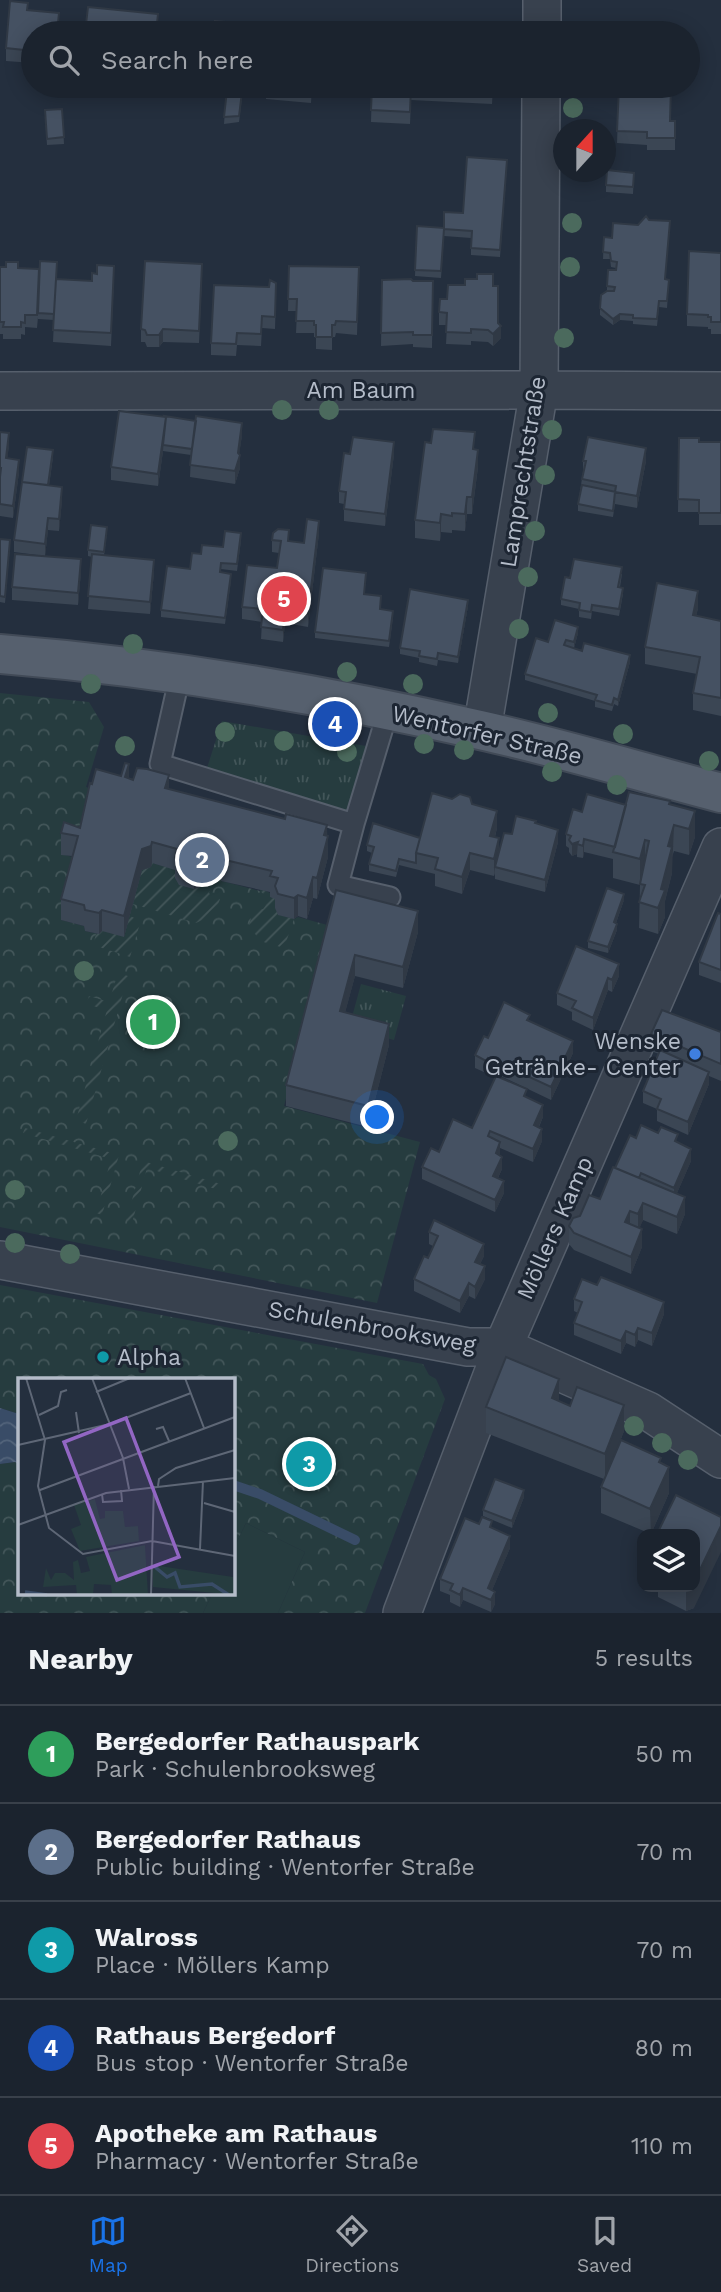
<!DOCTYPE html>
<meta charset="utf-8">
<style>
body{margin:0;font-family:"Work Sans",sans-serif;background:#282f3a;color:#f1f3f6}
.controls{position:absolute;right:21px;bottom:21px;display:grid;overflow:hidden;border-radius:14px;box-shadow:0 4px 18px #0003}
.controls button{width:63px;height:63px;display:grid;place-items:center;padding:0;border:0;border-bottom:2px solid #39404a;background:#1b232e;color:#f1f3f6;font:35px sans-serif}
.compass{position:absolute;left:553px;top:119px;width:63px;height:63px;border-radius:50%;background:#1b232e;box-shadow:0 4px 18px #0003;rotate:21deg}
.you{position:absolute;left:378px;top:1118px;width:24px;height:24px;margin:-18px;border:5px solid #fff;border-radius:50%;background:#1a73e8;box-shadow:0 0 0 10px #1a73e833}
.badge{display:grid;place-items:center;width:46px;height:46px;border-radius:50%;background:#1a73e8;color:#fff;font-size:23px;font-weight:700}
.pin{position:absolute;translate:-50% -50%;border:4px solid #fff;box-shadow:0 2px 7px #0006}
.list{margin:0;padding:0;list-style:none}
h2{display:flex;justify-content:space-between;align-items:center;height:91px;margin:0;padding:0 28px;font-size:30px}
h2 small{font-size:23px;font-weight:400;color:#a0a4aa}
.list li{display:grid;grid-template-columns:46px 1fr auto;gap:21px;align-items:center;box-sizing:border-box;height:98px;padding:0 28px;border-top:2px solid #39404a}
.list b{display:block;font-size:26px;white-space:nowrap}
.list p{margin:0;font-size:23px;white-space:nowrap;color:#a0a4aa}
.list em{font-size:23px;font-style:normal;color:#a0a4aa}
.icon{flex:none;width:38px;height:38px;fill:none;stroke:currentColor;stroke-width:2;stroke-linecap:round;stroke-linejoin:round}
.map{position:relative;flex:none;width:721px;height:1613px;overflow:hidden}
.search{position:absolute;background:#1b232e;box-shadow:0 4px 18px #0003;left:21px;right:21px;top:21px;height:77px;display:flex;align-items:center;gap:18px;box-sizing:border-box;padding:0 24px;border-radius:38px;color:#a0a4aa;font-size:26px}
.sheet{height:581px;background:#1b232e}
nav{display:flex;justify-content:space-around;align-items:center;box-sizing:border-box;height:98px;border-top:2px solid #39404a;background:#1b232e;font-size:19px;color:#a0a4aa}
nav a{display:grid;justify-items:center;gap:4px}
nav .on{color:#1a73e8}
.map>svg:first-child{display:block}
</style>
<div class="map">
<svg width="721" height="1613" viewBox="0 0 721 1613">
<defs>
<pattern id="grass-tufts" width="24" height="20" patternUnits="userSpaceOnUse" patternTransform="scale(1.75)"><rect width="24" height="20" fill="#263c3f"/><path d="M3 7l-1-3M5 7V3M7 7l1-3M15 17l-1-3M17 17v-4M19 17l1-3" fill="none" stroke="#435659"/></pattern>
<pattern id="forest-crowns" width="20" height="18" patternUnits="userSpaceOnUse" patternTransform="scale(1.75)"><rect width="20" height="18" fill="#263c3f"/><path d="M2 6a3 3 0 1 1 6 0M12 15a3 3 0 1 1 6 0" fill="none" stroke="#435659"/></pattern>
<pattern id="garden-furrows" width="10" height="10" patternUnits="userSpaceOnUse" patternTransform="scale(1.75)"><rect width="10" height="10" fill="#263c3f"/><path d="M-1 1l2-2M0 10L10 0M9 11l2-2" fill="none" stroke="#435659"/></pattern>
<pattern id="water-waves" width="16" height="10" patternUnits="userSpaceOnUse" patternTransform="scale(1.75)"><rect width="16" height="10" fill="#394c67"/><path d="M0 5q4-4 8 0t8 0" fill="none" stroke="#53647b"/></pattern>
</defs>
<rect width="100%" height="100%" fill="#242f3e"/>
<!-- grass -->
<path fill="url(#grass-tufts)" d="M222 721 366 746 347 812 207 768Z
M361 984 406 996 394 1040 349 1028Z"/>
<!-- forest -->
<path fill="url(#forest-crowns)" d="M0 693 89 702 104 727 86 787 96 790 82 834 61 854 72 857 61 920 84 926 85 931 99 934 142 870 151 867 152 863 210 880 212 875 222 881 260 891 261 889 278 899 294 919 298 917 331 926 284 1106 420 1142 377 1303 0 1227Z
M0 1285 423 1364 429 1375 436 1379 445 1399 365 1613H278L305 1552 246 1523 233 1550V1380H19V1414L0 1408Z
M15 1462 19 1464V1594H212L203 1613H0V1464Z"/>
<!-- garden -->
<path fill="url(#garden-furrows)" d="M152 863 210 880 212 875 222 877 221 881 211 885 209 893 212 896 220 899 215 914 196 923 133 904 142 870 151 867Z
M261 889C276 894 278 899 278 915L294 919 284 948 260 941 249 925 254 909H263L266 905 267 897 260 891Z
M129 916 141 920 130 957 93 945 96 934 102 931 124 936Z
M118 973 128 976 86 1124 76 1120 107 1010 86 1004 89 996 109 1002Z
M25 1128 119 1155 102 1215 96 1213 111 1159 23 1133Z
M143 1161 224 1185 222 1191 147 1168 132 1223 126 1221Z"/>
<!-- pitch -->
<path fill="#263c3f" d="M246 1523 305 1552 278 1613H203L212 1594H233V1550Z"/>
<!-- water -->
<path fill="url(#water-waves)" d="M0 1408 19 1414V1464L15 1462 0 1464Z"/>
<g fill="none" stroke-linecap="round" stroke-linejoin="round">
<!-- stream -->
<path stroke="#394c67" stroke-width="10" d="M233 1485 260 1494 355 1540"/>
<defs>
<path id="lane" d="M180 675 160 764 354 824 388 711
M354 824 338 885 390 897"/>
<path id="street" d="M542 33V0
M0 391 539 390 721 391
M482 730 539 390 541 86
M0 1260 468 1347H503L648 1411 721 1459
M402 1613 503 1347 721 847"/>
<path id="primary" d="M0 654C161 667 323 694 480 730 561 748 641 772 721 793"/>
</defs>
<!-- lane casing -->
<use href="#lane" stroke="#565f6c" stroke-width="23"/>
<!-- street casing -->
<use href="#street" stroke="#565f6c" stroke-width="40"/>
<!-- primary casing -->
<use href="#primary" stroke="#414a57" stroke-width="42"/>
<!-- lane -->
<use href="#lane" stroke="#38414e" stroke-width="19"/>
<!-- street -->
<use href="#street" stroke="#38414e" stroke-width="37"/>
<!-- primary -->
<use href="#primary" stroke="#56606e" stroke-width="38"/>
</g>
<!-- trees -->
<g fill="#4b6a5d">
<circle cx="573" cy="108" r="10"/>
<circle cx="572" cy="223" r="10"/>
<circle cx="570" cy="267" r="10"/>
<circle cx="564" cy="338" r="10"/>
<circle cx="282" cy="410" r="10"/>
<circle cx="329" cy="410" r="10"/>
<circle cx="552" cy="430" r="10"/>
<circle cx="545" cy="475" r="10"/>
<circle cx="535" cy="531" r="10"/>
<circle cx="528" cy="577" r="10"/>
<circle cx="519" cy="629" r="10"/>
<circle cx="133" cy="644" r="10"/>
<circle cx="347" cy="672" r="10"/>
<circle cx="91" cy="684" r="10"/>
<circle cx="413" cy="684" r="10"/>
<circle cx="548" cy="713" r="10"/>
<circle cx="225" cy="732" r="10"/>
<circle cx="623" cy="734" r="10"/>
<circle cx="284" cy="741" r="10"/>
<circle cx="424" cy="744" r="10"/>
<circle cx="125" cy="746" r="10"/>
<circle cx="464" cy="750" r="10"/>
<circle cx="347" cy="752" r="10"/>
<circle cx="709" cy="761" r="10"/>
<circle cx="552" cy="772" r="10"/>
<circle cx="617" cy="785" r="10"/>
<circle cx="84" cy="971" r="10"/>
<circle cx="228" cy="1141" r="10"/>
<circle cx="15" cy="1190" r="10"/>
<circle cx="15" cy="1243" r="10"/>
<circle cx="70" cy="1254" r="10"/>
<circle cx="634" cy="1426" r="10"/>
<circle cx="662" cy="1443" r="10"/>
<circle cx="688" cy="1460" r="10"/>
</g>
<!-- wall -->
<path fill="#3b4654" d="M28 10 59 25 58 33H33V63L6 61V48Z
M34 86H51V88H34Z
M182 86H228V90L242 98 239 122 224 124 226 96 209 94 208 97 182 95Z
M262 86H312L311 103 266 99V89L262 88Z
M372 86H493L492 104 411 100 410 124 371 122Z
M619 86 671 121H675V150H647V145L617 143Z
M62 109 64 144 47 145 45 117Z
M507 166 500 257 471 255V238L444 236 441 278 415 276 417 226 444 228 463 213Z
M634 173 633 194 606 192V185Z
M604 237 666 279 669 280 667 308 659 307 657 326 633 324V321L620 320 613 325 600 315V308L607 291V286L616 268 611 267 610 259H603Z
M721 253V334H711V329H708V327L687 326V314Z
M289 266 359 267 357 335 336 333 335 337H332V350L316 349V337H314V333H296L297 311H288Z
M0 267 18 268 57 279 92 281 114 278 111 346 53 342 54 320 38 319V317L37 328 25 327V335L21 334V339H3V334H0Z
M202 277 199 343 163 342 159 347H147L145 342H141V329Z
M382 280 433 281 432 348 413 347V344L381 346Z
M493 286 501 338 493 346 488 342 471 341V345L446 344 447 325H439V312L447 299Z
M276 295 275 329 262 328 261 346 237 345 236 356 211 355V343Z
M119 411 242 435 239 454 240 468 235 484 190 477 191 455 163 451 158 486 111 480V467Z
M0 432 9 445 7 459 19 472 13 518 0 516Z
M679 438 699 442H721V525H699V512H678Z
M475 449 478 467 472 514H467L465 531 452 530V533L441 532 440 541 415 538V520Z
M350 454H394L385 526 344 521V504L339 503V491Z
M53 457 49 486 62 500 59 531 48 530 45 556 14 552V540Z
M583 461H646L637 508 615 504 613 517 578 511V504L583 472Z
M107 533 104 555 154 572 150 614 88 609 92 557 88 556V550Z
M319 533 308 627 285 623 283 642 261 639 262 622 242 619V607L277 568 279 553 272 552V540L304 543Z
M0 539 10 546 5 603 0 602Z
M241 540 237 571 221 569V572L231 580 225 624 161 617V610L201 554Z
M81 572 78 605 12 600V587Z
M622 574 620 587 623 594 619 616 592 611 591 619 579 617V609L561 605V599L570 578Z
M366 580 364 594 381 602 380 610 393 617 389 647 315 638V632Z
M468 606 458 663 438 660 437 666 419 662V658L400 654V648Z
M698 608 696 616 721 621V716L693 710V693L697 674 645 664V647Z
M578 633 574 648 630 662 618 706 614 704 612 711 595 707V701L525 680V674L548 642Z
M129 778 327 835 328 857 317 899 313 898 307 919 298 916 294 919 278 915 275 908V899L270 897V892L221 881V877L212 875 210 880 203 878 200 887 194 889 179 885 175 878V870L152 863 151 867 142 870 124 937 102 931 99 934 85 931 84 926 61 920V899L72 856 61 855V833L80 828 92 784Z
M472 804 497 828 495 837 499 849 512 834 536 823 558 842 545 892 495 879V873L494 876 470 870 462 894 435 886V874L399 865 396 877 369 871V864L372 853 367 851V845L420 838Z
M626 805H670L695 837 689 855 674 851 672 857V873L665 901V917L658 934 639 928 640 885 613 878V859L584 852 583 858 577 857V854L572 856 569 852V848L566 846V834L582 812Z
M336 890 418 932 403 988 355 976 345 1012 389 1045 368 1127 286 1106V1085Z
M624 900 616 923 617 930 608 953 588 948V941Z
M721 914V983L699 975V962Z
M576 946 619 976 612 992 608 990 593 1030 572 1020V1012L557 1005V993Z
M530 1022 573 1053 551 1100 488 1070 486 1073 475 1068V1055L488 1038Z
M721 1032V1081L709 1076V1084L688 1135 657 1121V1109L643 1103V1091L659 1054 651 1051V1034Z
M527 1097 543 1117 539 1127 542 1141 533 1162 500 1148V1155L502 1169 498 1178 504 1193 495 1212 422 1179V1167L439 1152 472 1128Z
M636 1138 678 1142 691 1161 677 1193 685 1214 677 1234 643 1220 639 1228 642 1247 631 1274 574 1250 569 1244V1226L600 1199 615 1168Z
M429 1232 484 1256 480 1264 485 1279 475 1299 469 1296 460 1313 414 1291V1279L428 1258 433 1246 429 1244Z
M574 1299 664 1314 652 1346 638 1340 635 1347 626 1343 621 1354 574 1335V1323L578 1313 574 1311Z
M486 1407 624 1431 619 1444 661 1463 669 1493 651 1534 601 1513V1487L604 1479 486 1433Z
M524 1497 512 1528 483 1516V1510Z
M492 1528 510 1548 492 1590 495 1604 491 1612 463 1600 460 1607 450 1602V1595L440 1591V1579Z
M658 1587H695L694 1608 686 1611 658 1597Z"/>
<!-- shaded-wall -->
<path fill="#303945" d="M620 314V320L613 325V319Z
M501 326V338L493 346V334Z
M163 329V342L159 347V335Z
M166 417 163 451 158 486V474Z
M242 423V435L238 463 240 455V468L235 484V471Z
M9 433V445L6 471V458Z
M394 442V454L385 526V514Z
M646 448V461L637 508V496Z
M478 450V467L472 514V497Z
M19 460V472L13 518V506Z
M62 487V500L59 531V519Z
M467 497V514L465 531V514Z
M441 514V532L440 541V523Z
M48 518V530L45 556V544Z
M319 521V533L308 627V614Z
M81 559V572L78 605V593Z
M154 560V572L150 614V602Z
M698 591V608L693 632V615Z
M468 600V606L458 663V657Z
M285 611V623L283 642V630Z
M578 627V633L574 648V642Z
M630 655V662L618 706V700Z
M129 764V785L125 777Z
M169 775V796L165 788Z
M497 811V828L490 854V836Z
M695 811V837L689 855V829Z
M327 825 328 857 317 899V878L324 835Z
M674 825 672 873 665 901V917L658 934V908L668 846Z
M558 830V842L545 892V880Z
M499 838V856L495 867 494 876V859Z
M584 839V852L583 858V846Z
M645 840V866L640 885V859Z
M152 842V863L151 867 142 870 124 937V916L142 849Z
M578 842 577 854 572 856V844Z
M212 853V875L210 880V859Z
M470 853V870L462 894V877Z
M203 857V878L200 887 194 889V868Z
M313 877V898L307 919V898Z
M624 894V900L614 929V922Z
M298 895V916L294 919V898Z
M102 910V931L99 934V913Z
M418 911V932L403 988V967Z
M617 924V930L608 953V947Z
M355 955V976L340 1032V1011Z
M619 964V976L612 992V980Z
M608 978V990L593 1030V1018Z
M389 1024V1045L368 1127V1106Z
M573 1041V1053L551 1100V1087Z
M709 1072V1084L688 1135V1122Z
M543 1105V1117L534 1137V1125Z
M542 1129V1141L533 1162V1149Z
M500 1142V1154L496 1165V1153Z
M691 1149V1161L674 1200V1188Z
M502 1157V1169L493 1188V1176Z
M504 1181V1193L495 1212V1200Z
M685 1197V1214L677 1234V1217Z
M643 1203V1220L638 1232V1214Z
M630 1211V1228L625 1222Z
M642 1229V1247L631 1274V1257Z
M484 1244V1256L475 1274V1262Z
M485 1266V1279L475 1299V1287Z
M469 1283V1296L460 1313V1301Z
M664 1302V1314L652 1346V1333Z
M638 1328V1340L635 1347V1335Z
M626 1331V1343L621 1354V1341Z
M559 1379V1405L552 1398Z
M624 1405V1431L605 1480V1454Z
M669 1467V1493L651 1534 650 1509Z
M524 1490V1497L512 1528V1521Z
M721 1526V1552L694 1608 686 1611V1587H695V1580Z
M510 1536V1548L488 1600V1588Z
M463 1588V1600L460 1607V1595Z
M495 1592V1604L491 1612V1600Z"/>
<!-- building -->
<path fill="#455162" stroke="#303945" stroke-width="2" d="M10 1 28 3 27 10 59 13 57 33H33V51L6 48Z
M88 7 158 14 156 33H85Z
M215 21 235 23 234 33H189L190 24 215 28Z
M296 23 313 25V33H263L264 27 295 31Z
M376 23 495 30V33H375Z
M182 86H228L227 90 209 87 208 91 182 88Z
M266 86H311V91L266 87Z
M372 86H492V92L411 88 410 112 371 110Z
M619 86H671L670 121H675V138H647V132L617 131Z
M227 90 242 92 239 116 224 117Z
M62 109 64 137 47 139 45 110Z
M467 157 507 160 500 250 471 248 472 231 444 229 441 271 415 270 417 226 444 228V212L463 213Z
M607 170 634 173 633 187 606 185Z
M646 216 649 220 670 221 665 279 669 280 667 301H659L657 319 633 318V315L620 314 613 319 600 308 601 295 607 291H614L615 287 607 286 608 270H616L617 262 611 261 610 253 603 252 604 237 612 238 613 223 638 225Z
M689 251 721 253V322H711V317H708V315L687 314Z
M40 261 57 262 54 314 38 313Z
M145 261 202 264 199 331 163 329 159 335H147L145 330 141 329Z
M6 262H18V268L39 269 37 315H25V323L21 322V327H3L4 322H0V267H6Z
M97 265 114 266 111 333 53 330 56 279 92 281V273L97 274Z
M289 266 359 267 357 322 336 321 335 325H332V337H316V325H314V321H296L297 299H288Z
M477 274H493V286H498V323L501 326 493 334 488 330 471 329V333L446 332 447 313 439 312 440 299H447L448 285H465V279H477Z
M411 279 413 281H433L432 335H413V332L381 333 382 280Z
M270 280 276 283 275 317 262 316 261 334 237 333 236 344 211 343 214 285 269 287Z
M119 411 166 417 158 474 111 467Z
M165 416 196 421 192 449 163 445 166 417Z
M196 416 242 423 238 453 240 455 235 471 190 465Z
M433 429 475 432 473 449 478 450 472 497H467L465 514 452 513V516L441 514 440 523 415 520 425 442 431 443Z
M0 432 9 433 6 458 19 460 13 506 0 504V477L1 468H0Z
M353 437 394 442 385 514 344 509 346 492 339 491 344 453 350 454Z
M588 437 646 448 637 496 615 492 616 486 582 479 586 461H583Z
M679 438H699V442H721V513H699V500L678 499Z
M27 447 53 450 48 485 22 482Z
M22 482 62 487 59 519 48 518 45 544 14 540Z
M582 485 616 492H615L613 511 578 504Z
M307 519 319 521 308 614 285 611 283 630 261 627 263 609 242 607 247 565 277 568 281 541 272 540 273 533 278 529 289 530 288 541 304 543Z
M91 525 107 527 104 552 88 550Z
M225 531 241 533 237 564 221 563 220 572 231 574 225 618 161 610 167 566 190 569 192 553 201 554 202 545 223 547Z
M0 539 10 540 5 597 0 596Z
M15 554 81 559 78 593 12 587Z
M92 554 154 560 150 602 88 596Z
M574 559 622 567 618 587 623 588 619 609 592 605 591 612 579 610 580 603 561 599 565 577 570 578Z
M323 568 366 573 364 594 381 596 380 609 393 611 389 641 315 632Z
M657 583 698 591 693 615 721 621V698L693 693 700 657 645 647Z
M410 589 468 600 458 657 438 653 437 659 419 656 420 651 400 648Z
M555 620 578 627 574 642 566 640 564 645 582 651 584 643 630 655 618 700 614 698 612 705 595 700 597 695 525 674 536 638 548 642Z
M125 763 129 764 125 777 133 780 137 768 147 769 169 775 165 788 285 819 286 814 327 825 324 835 328 836 322 859 317 878 313 877 307 898 298 895 294 898 278 894 275 886 278 878 270 876 272 871 221 859 222 856 212 853 210 859 203 857 200 865 194 868 179 864 175 857 177 849 152 842 151 846 142 849 124 916 102 910 99 913 85 910 84 905 61 899 78 836 61 833 64 822 80 828 90 783 92 784 96 769 121 776Z
M629 792 670 801 669 804 695 811 689 829 674 825 668 846 672 847 661 889 665 890 658 908 639 902 645 885 640 884 649 841 645 840 640 859 613 852Z
M432 793 452 799 460 794 470 797 472 804 497 811 490 836 499 838 494 859 470 853 462 877 435 869 438 858 416 853Z
M587 794 626 805 615 847 584 839 583 846 577 844 578 842 572 844 569 840 571 836 566 834 573 809 582 812Z
M516 816 536 821 535 823 558 830 545 880 495 867 504 833 512 834Z
M373 823 420 838 416 853V863L399 859 396 871 369 864 374 847 367 845Z
M607 888 624 894 614 922 617 924 608 947 588 941Z
M336 890 418 911 403 967 355 955 340 1011 389 1024 368 1106 286 1085Z
M718 913 721 914V970L699 962Z
M576 946 619 964 612 980 608 978 593 1018 572 1008 576 1001 557 993Z
M504 1002 530 1015 527 1020 573 1041 551 1087 488 1058 486 1061 475 1055 484 1036 488 1038Z
M662 1010 721 1032V1064L651 1034Z
M660 1050 709 1072 688 1122 657 1109 661 1099 643 1091Z
M496 1076 527 1089 524 1096 543 1105 534 1125 542 1129 533 1149 490 1131 488 1136 500 1142 496 1153 502 1157 493 1176 504 1181 495 1200 422 1167 431 1148 439 1152 453 1119 472 1128Z
M641 1125 658 1133 661 1127 678 1134 675 1141 691 1149 674 1188 641 1173 639 1178 615 1168 630 1135 636 1138Z
M613 1167 685 1197 677 1217 643 1203 638 1214 630 1211 625 1222 642 1229 631 1257 574 1233 569 1226 573 1218 580 1216 589 1195 600 1199Z
M434 1220 484 1244 475 1262 485 1266 475 1287 469 1283 460 1301 414 1279 424 1256 428 1258 438 1236 429 1232Z
M601 1277 664 1302 652 1333 638 1328 635 1335 626 1331 621 1341 574 1323 582 1302 574 1299 582 1279 597 1285Z
M506 1357 559 1379 552 1398 570 1406 577 1387 624 1405 605 1454 486 1407Z
M621 1440 661 1458 659 1462 669 1467 650 1509 601 1487Z
M495 1479 524 1490 512 1521 483 1510Z
M676 1495 721 1517V1526L695 1580V1534H657Z
M482 1517 492 1521 490 1527 510 1536 488 1588 495 1592 491 1600 463 1588 460 1595 450 1590 453 1584 440 1579 465 1518 479 1524Z"/>
<!-- markers -->
<circle fill="#3f7fe0" stroke="#1d2633" stroke-width="2.5" cx="695" cy="1054" r="7"/>
<circle fill="#0f9aa8" stroke="#1d2633" stroke-width="2.5" cx="103" cy="1357" r="7"/>
<g text-anchor="middle" dominant-baseline="central" stroke-width="6" stroke-linejoin="round" paint-order="stroke">
<!-- street labels -->
<g font-size="23" fill="#b4bcc9" stroke="#1d2633">
<text x="361" y="390">Am Baum</text>
<text transform="translate(523 472) rotate(-81)">Lamprechtstraße</text>
<text transform="translate(487 735) rotate(13)">Wentorfer Straße</text>
<text transform="translate(555 1228) rotate(-66)">Möllers Kamp</text>
<text transform="translate(372 1327) rotate(10)">Schulenbrooksweg</text>
</g>
<!-- poi labels -->
<g font-size="23" fill="#b4bcc9" stroke="#1d2633" text-anchor="end">
<text x="681" y="1041">Wenske<tspan x="681" dy="26">Getränke- Center</tspan></text>
<text x="117" y="1357" text-anchor="start">Alpha</text>
</g>
</g>
<!-- overview -->
<g transform="translate(18 1378)">
<rect width="217" height="217" fill="#242f3e"/>
<path d="M77 121 82 141 87 140V133H105L107 149 120 148 121 163 62 173 53 151 63 147 56 127ZM127 167 130 217H94L93 207 76 206 75 217H59L58 207 25 209 28 190 33 202 37 195H47L56 202 55 184 60 182 63 195 72 193 68 179ZM135 187 215 199 217 217 135 209Z" fill="#263c3f"/>
<path fill="none" stroke="#394c67" stroke-width="3.5" d="M137 189 149 199 157 195 162 209 194 206 211 217M7 214 29 217"/>
<path fill="none" stroke="#5e6776" stroke-width="2" d="M8 0 27 62 20 108 31 150 65 176 134 163 217 178M74 0 105 80 111 111M167 0 186 50M78 14 112 0M58 34 61 55M21 37 40 28 43 14 49 12M138 51 145 49 151 63M0 67 92 46 173 15M140 108 141 101 158 90 217 72M22 112 217 39M84 116 85 124 104 123 103 112M186 125 217 134M0 147 88 115 217 100M182 171 185 103M133 217 136 108"/>
<path fill="#9266c3" fill-opacity="0.15" stroke="#9266c3" stroke-width="3.5" d="M108 40 161 179 99 202 46 64Z"/>
<rect width="217" height="217" fill="none" stroke="#b4bcc9" stroke-width="3.5"/>
</g>
</svg>
<div class="controls">
<button><svg class="icon" aria-label="layers" viewBox="0 0 24 24"><path d="M12 4l9 5-9 5-9-5zM3 14l9 5 9-5"/></svg></button>
</div>
<svg class="compass" viewBox="-18 -18 36 36"><path d="M0-13l5 13h-10z" fill="#e53935"/><path d="M0 13l5-13h-10z" fill="#a0a4aa"/></svg>
<div class="you"></div>
<div class="pin badge" style="left:153px;top:1022px;background:#2e9e5b">1</div>
<div class="pin badge" style="left:202px;top:860px;background:#5c6f8a">2</div>
<div class="pin badge" style="left:309px;top:1464px;background:#0f9aa8">3</div>
<div class="pin badge" style="left:335px;top:724px;background:#1a4fb4">4</div>
<div class="pin badge" style="left:284px;top:599px;background:#e0444e">5</div>
<div class="search"><svg class="icon" aria-label="search" viewBox="0 0 24 24"><circle cx="10" cy="10" r="6"/><path d="M15 15l6 6"/></svg>Search here</div>
</div>
<section class="sheet">
<h2>Nearby<small>5 results</small></h2>
<ul class="list">
<li><span class="badge" style="background:#2e9e5b">1</span><div><b>Bergedorfer Rathauspark</b><p>Park · Schulenbrooksweg</p></div><em>50 m</em></li>
<li><span class="badge" style="background:#5c6f8a">2</span><div><b>Bergedorfer Rathaus</b><p>Public building · Wentorfer Straße</p></div><em>70 m</em></li>
<li><span class="badge" style="background:#0f9aa8">3</span><div><b>Walross</b><p>Place · Möllers Kamp</p></div><em>70 m</em></li>
<li><span class="badge" style="background:#1a4fb4">4</span><div><b>Rathaus Bergedorf</b><p>Bus stop · Wentorfer Straße</p></div><em>80 m</em></li>
<li><span class="badge" style="background:#e0444e">5</span><div><b>Apotheke am Rathaus</b><p>Pharmacy · Wentorfer Straße</p></div><em>110 m</em></li>
</ul>
</section>
<nav>
<a class="on"><svg class="icon" aria-label="map" viewBox="0 0 24 24"><path d="M3 6l6-2 6 2 6-2v14l-6 2-6-2-6 2zM9 4v14M15 6v14"/></svg>Map</a>
<a><svg class="icon" aria-label="directions" viewBox="0 0 24 24"><path d="M12 3l9 9-9 9-9-9zM9 14v-3h6M13 9l2 2-2 2"/></svg>Directions</a>
<a><svg class="icon" aria-label="saved" viewBox="0 0 24 24"><path d="M7 4h10v16l-5-4-5 4z"/></svg>Saved</a>
</nav>
